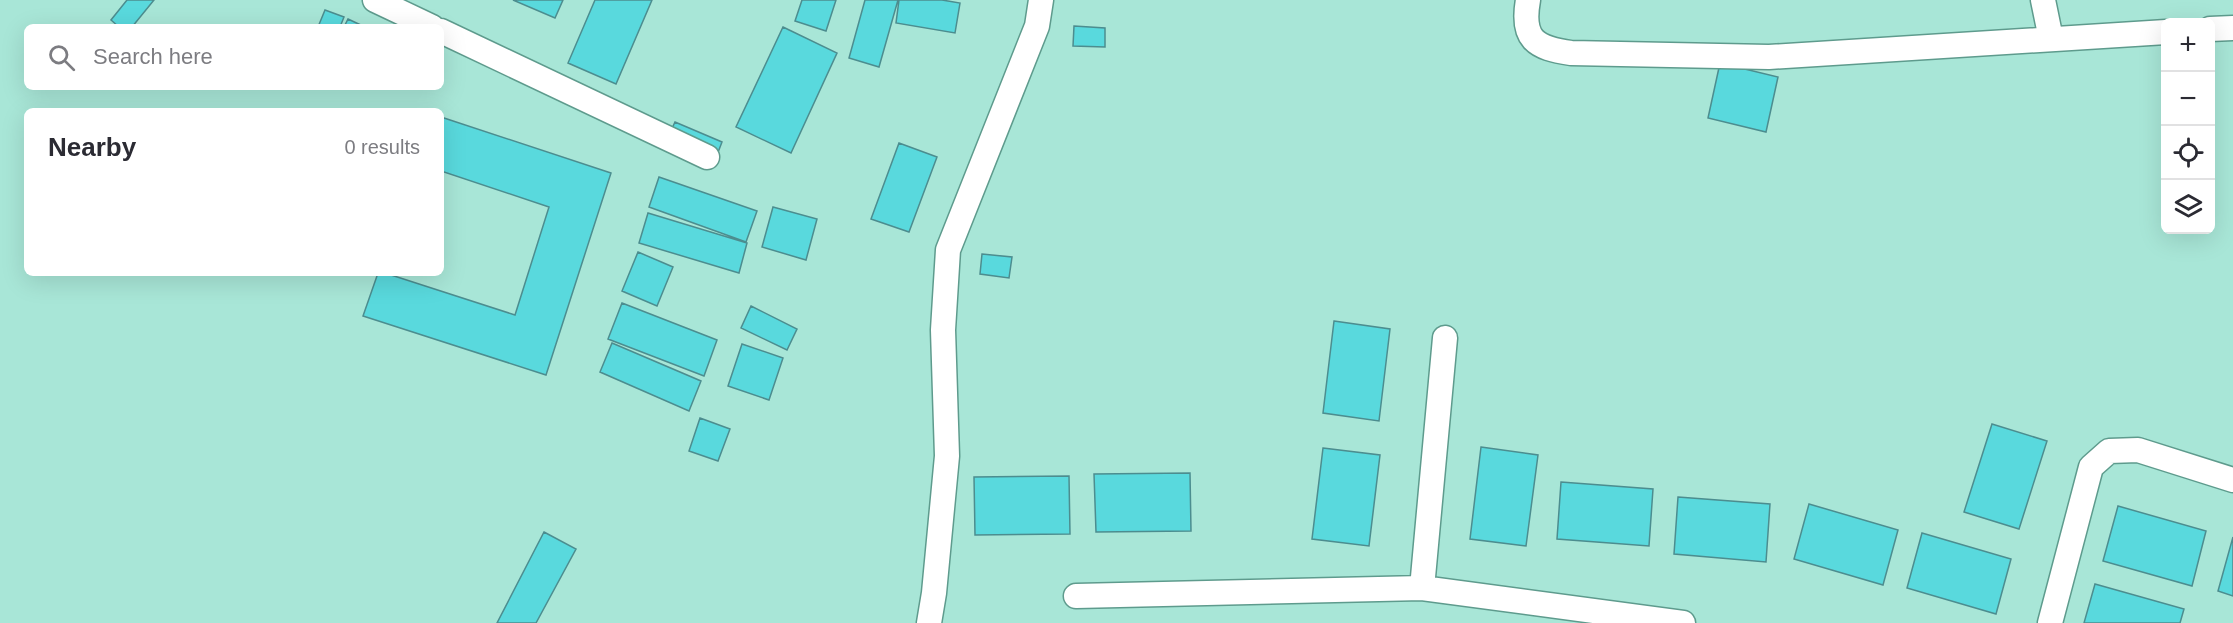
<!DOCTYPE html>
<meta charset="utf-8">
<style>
body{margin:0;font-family:Arial,sans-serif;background:#f7f7f7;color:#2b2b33}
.controls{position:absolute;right:18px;top:18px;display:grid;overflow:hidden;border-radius:9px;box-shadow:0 6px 24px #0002}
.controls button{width:54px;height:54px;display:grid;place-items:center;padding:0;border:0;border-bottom:2px solid #e1e1e2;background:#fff;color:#2b2b33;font:30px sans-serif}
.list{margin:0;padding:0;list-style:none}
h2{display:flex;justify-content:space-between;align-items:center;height:78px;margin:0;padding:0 24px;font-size:26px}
h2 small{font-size:20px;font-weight:400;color:#7c7c81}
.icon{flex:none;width:33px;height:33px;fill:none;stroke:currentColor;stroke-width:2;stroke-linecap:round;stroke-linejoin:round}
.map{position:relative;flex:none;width:2233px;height:623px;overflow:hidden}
.search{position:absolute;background:#fff;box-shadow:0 6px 24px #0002;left:24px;top:24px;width:420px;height:66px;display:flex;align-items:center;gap:15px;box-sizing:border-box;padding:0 21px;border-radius:9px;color:#7c7c81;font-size:22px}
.panel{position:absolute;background:#fff;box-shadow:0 6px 24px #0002;left:24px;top:108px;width:420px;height:168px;border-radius:9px}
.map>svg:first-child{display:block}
</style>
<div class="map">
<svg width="2233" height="623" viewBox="0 0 2233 623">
<rect width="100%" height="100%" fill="#a8e6d7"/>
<!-- building -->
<path fill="#59d9dd" stroke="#4c8d8f" stroke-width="1.5" d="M127 0H154L132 27H119L111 20Z
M513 0H563L555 18Z
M595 0H652L616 84 568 63Z
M802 0H836L826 31 795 21Z
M865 0H898L879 67 849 58Z
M899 0H942L960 3 955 33 896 23Z
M325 10 344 17 340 27H318Z
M348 19 365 27H344Z
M1074 26 1105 28V47L1073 46Z
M783 27 837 53 791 153 736 127Z
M1720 63 1778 77 1766 132 1708 118Z
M441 117 611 173 546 375 363 316 378 273H385L515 315 549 207 441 171Z
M675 122 722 142 717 155 669 135Z
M899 143 937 157 909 232 871 219Z
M659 177 757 211 746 242 649 207Z
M773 207 817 219 806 260 762 247Z
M648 213 747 243 739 273 639 243Z
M638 252 673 267 657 306 622 291Z
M982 254 1012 257 1009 278 980 274Z
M622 303 717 340 704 376 608 339Z
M751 306 797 329 787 350 741 328Z
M1334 321 1390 329 1379 421 1323 413Z
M612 343 701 381 689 411 600 372Z
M742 344 783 358 769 400 728 386Z
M700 418 730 429 718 461 689 451Z
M1992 424 2047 441 2019 529 1964 512Z
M1481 447 1538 455 1526 546 1470 539Z
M1323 448 1380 455 1369 546 1312 539Z
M1190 473 1191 531 1096 532 1094 474Z
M1069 476 1070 534 975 535 974 477Z
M1561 482 1653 489 1649 546 1557 539Z
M1678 497 1770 504 1766 562 1674 554Z
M1809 504 1898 530 1883 585 1794 559Z
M2118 506 2206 531 2192 586 2103 561Z
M544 532 576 549 536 623H497Z
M1922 533 2011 559 1996 614 1907 588Z
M2233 537V596L2218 591Z
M2095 584 2184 609 2180 623H2084Z"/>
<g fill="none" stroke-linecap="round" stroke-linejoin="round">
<defs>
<path id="minor" d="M375 0 432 27
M1528 0C1521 39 1535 48 1571 53L1769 57 2166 32
M2043 0 2051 39
M2210 29 2233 28
M441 31 707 157
M1422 588 1445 338
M1076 596 1422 588 1683 623
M929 623 934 593 947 456 943 330 948 250 1037 26 1041 0
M2050 623 2091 467 2109 451 2138 450 2233 480"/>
</defs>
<!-- minor casing -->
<use href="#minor" stroke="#5e9b8d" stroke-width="27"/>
<!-- minor -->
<use href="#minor" stroke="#fff" stroke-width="24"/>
</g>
</svg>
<div class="controls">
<button>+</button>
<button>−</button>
<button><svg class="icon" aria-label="locate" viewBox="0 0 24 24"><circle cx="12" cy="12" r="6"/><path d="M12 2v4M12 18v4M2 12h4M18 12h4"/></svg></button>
<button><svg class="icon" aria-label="layers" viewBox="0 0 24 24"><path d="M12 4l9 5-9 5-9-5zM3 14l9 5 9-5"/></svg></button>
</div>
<div class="search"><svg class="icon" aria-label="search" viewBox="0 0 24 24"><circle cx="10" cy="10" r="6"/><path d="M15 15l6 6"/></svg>Search here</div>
<section class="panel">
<h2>Nearby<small>0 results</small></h2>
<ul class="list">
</ul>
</section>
</div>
